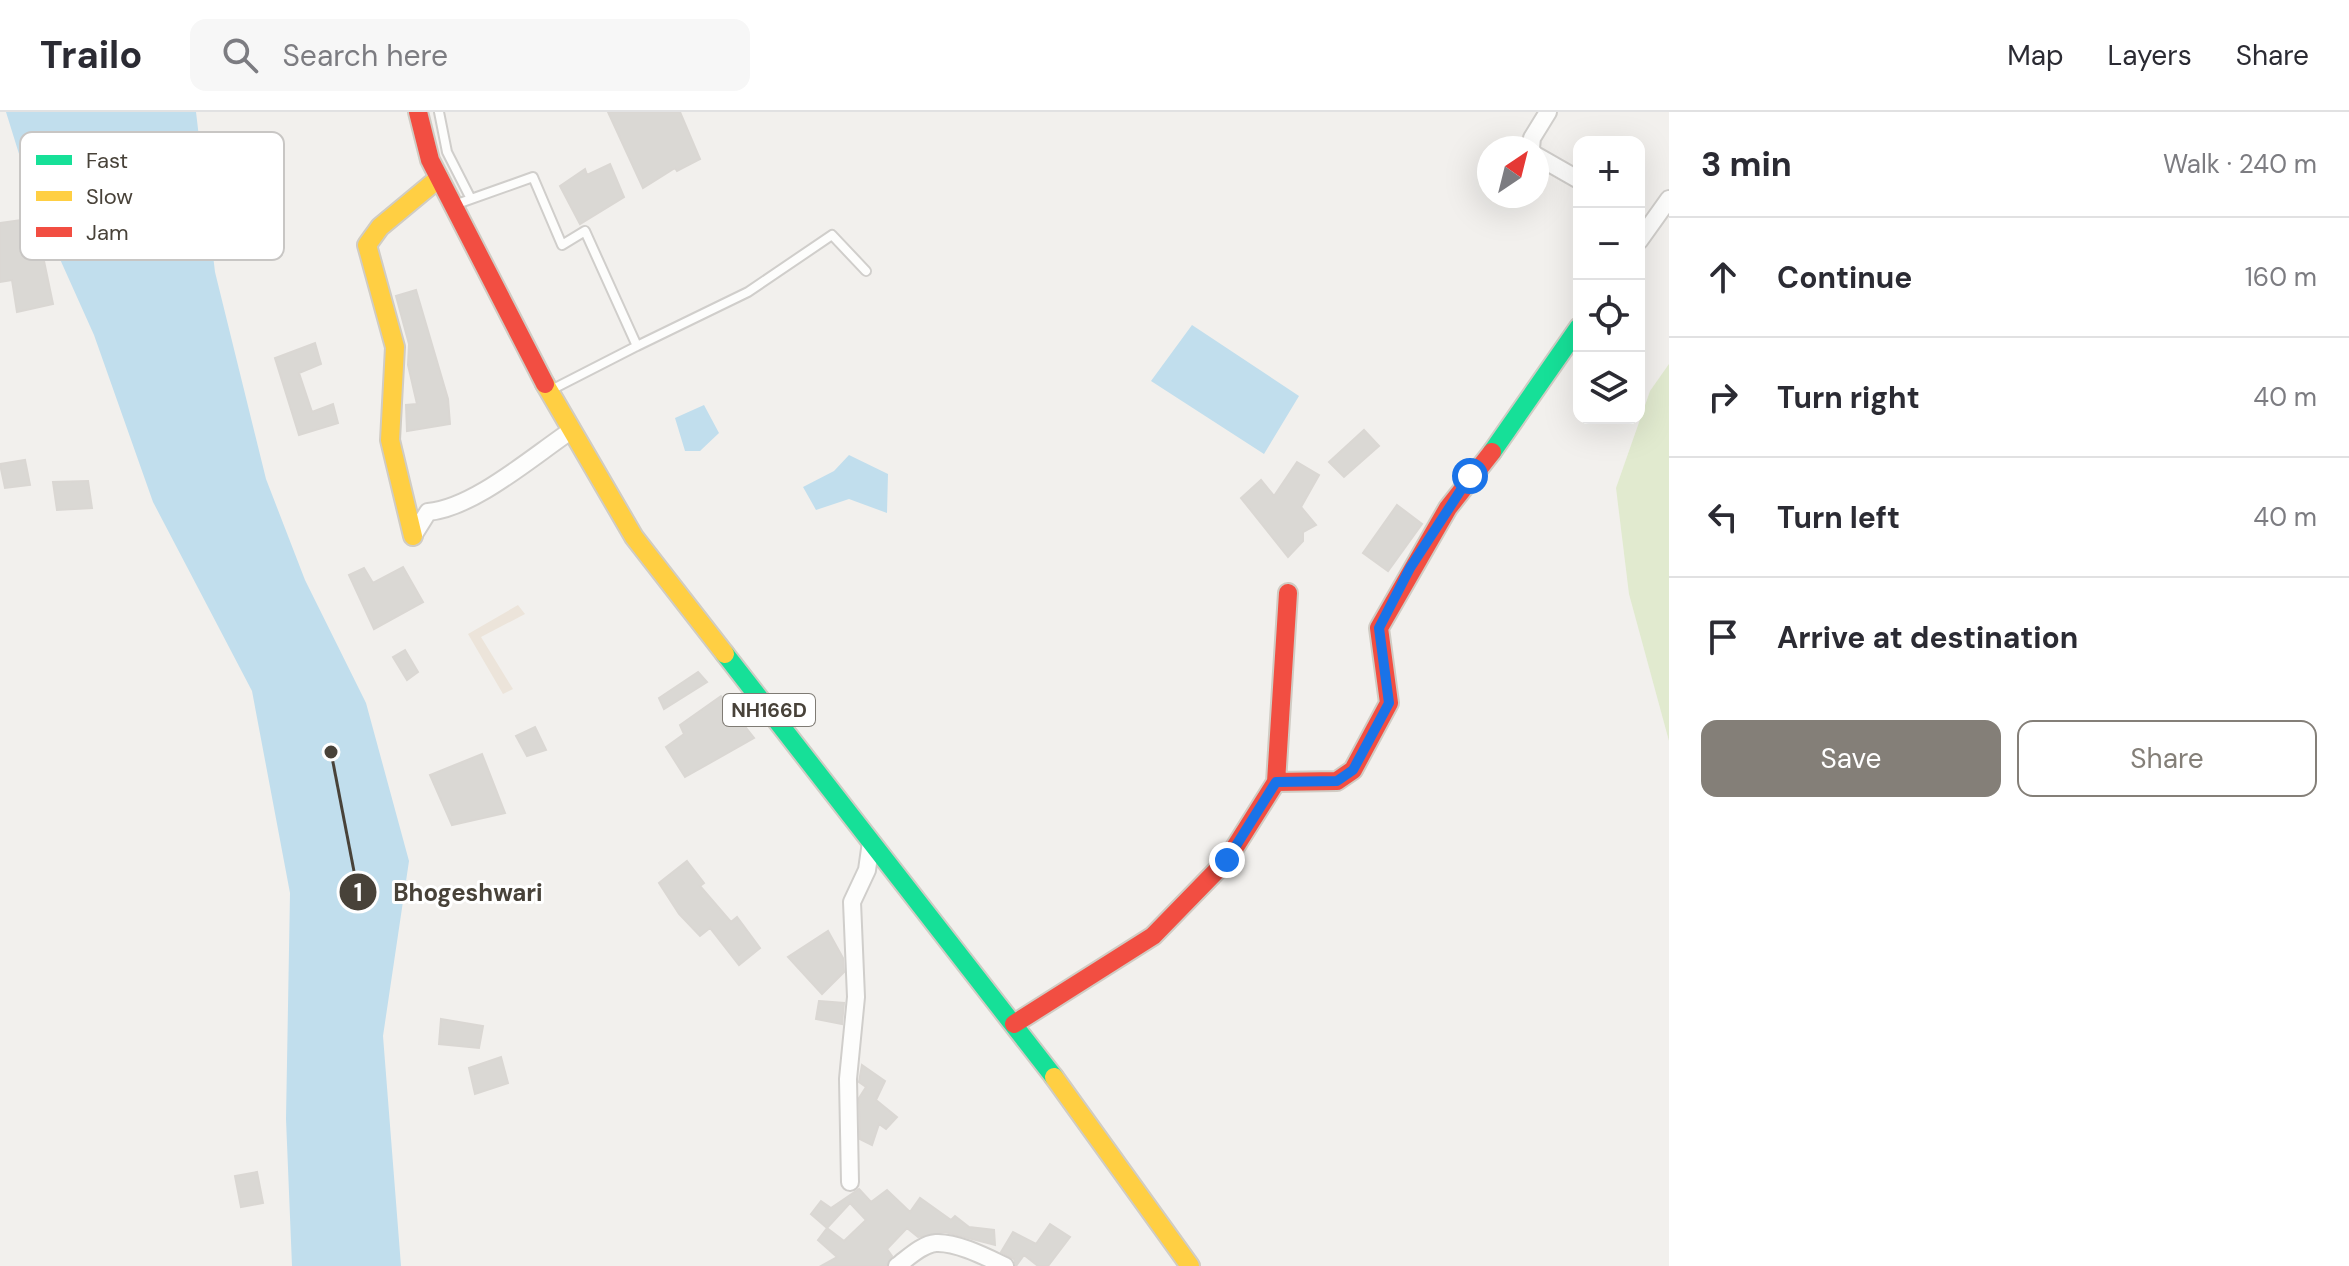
<!DOCTYPE html>
<meta charset="utf-8">
<style>
body{margin:0;font-family:"DM Sans",sans-serif;background:#f7f7f7;color:#2b2b33}
.controls{position:absolute;right:24px;top:24px;display:grid;overflow:hidden;border-radius:16px;box-shadow:0 8px 32px #0002}
.controls button{width:72px;height:72px;display:grid;place-items:center;padding:0;border:0;border-bottom:2px solid #e1e1e2;background:#fff;color:#2b2b33;font:40px sans-serif}
.compass{position:absolute;left:1477px;top:24px;width:72px;height:72px;border-radius:50%;background:#fff;box-shadow:0 8px 32px #0002;rotate:35deg}
.stop{position:absolute;width:24px;height:24px;margin:-18px;border:6px solid #1a73e8;border-radius:50%;background:#fff}
.stop.end{background:#1a73e8;border-color:#fff;box-shadow:0 2px 8px #0008}
.list{margin:0;padding:0;list-style:none}
h2{display:flex;justify-content:space-between;align-items:center;height:104px;margin:0;padding:0 32px;font-size:34px}
h2 small{font-size:26px;font-weight:400;color:#7c7c81}
.list li{display:grid;grid-template-columns:52px 1fr auto;gap:24px;align-items:center;box-sizing:border-box;height:120px;padding:0 32px;border-top:2px solid #e1e1e2}
.list b{display:block;font-size:30px;white-space:nowrap}
.list em{font-size:26px;font-style:normal;color:#7c7c81}
.actions{display:flex;gap:16px;padding:24px 32px}
.actions a{flex:1;padding:18px 0;border:2px solid #847f78;border-radius:16px;text-align:center;font-size:28px;color:#847f78}
.actions .main{background:#847f78;color:#fff}
.icon{flex:none;width:44px;height:44px;fill:none;stroke:currentColor;stroke-width:2;stroke-linecap:round;stroke-linejoin:round}
.map{position:relative;flex:none;width:1669px;height:1154px;overflow:hidden}
header{display:flex;align-items:center;gap:48px;box-sizing:border-box;height:112px;padding:0 40px;background:#fff;border-bottom:2px solid #e1e1e2}
header strong{font-size:38px}
nav{display:flex;gap:44px;margin-inline-start:auto;font-size:28px}
.search{width:560px;height:72px;background:#f7f7f7;display:flex;align-items:center;gap:20px;box-sizing:border-box;padding:0 28px;border-radius:16px;color:#7c7c81;font-size:30px}
main{display:flex}
aside{flex:1;background:#fff}
.map>svg:first-child{display:block}
</style>
<header>
<strong>Trailo</strong>
<div class="search"><svg class="icon" aria-label="search" viewBox="0 0 24 24"><circle cx="10" cy="10" r="6"/><path d="M15 15l6 6"/></svg>Search here</div>
<nav><a>Map</a><a>Layers</a><a>Share</a></nav>
</header>
<main>
<div class="map">
<svg width="1669" height="1154" viewBox="0 0 1669 1154">
<rect width="100%" height="100%" fill="#f2f0ed"/>
<!-- commercial -->
<path fill="#ece4da" d="M518 493 525 502 481 525 513 577 503 582 468 522Z"/>
<!-- green -->
<path fill="#e1eacf" d="M1669 252V629L1629 482 1616 376 1650 279Z"/>
<!-- water -->
<path fill="#c1deed" d="M6 0H196L215 160 266 367 305 468 366 591 409 749 383 924 401 1154H292L286 1007 290 781 252 579 153 390 94 223 33 87Z
M1192 213 1299 284 1264 342 1151 269Z
M704 293 719 321 700 339H685L675 306Z
M849 343 888 362 887 401 849 387 816 398 803 375 834 359Z"/>
<!-- building -->
<path fill="#dad8d4" stroke="#dad7d3" stroke-width="2" fill-rule="evenodd" d="M608 0H680L700 47 677 59 675 56 643 76Z
M610 52 624 85 580 112 560 74 585 57 587 63Z
M35 106 53 192 17 200 12 168 0 170V111Z
M416 178 448 287 450 312 407 319 406 293 417 292 408 253 409 232 396 184Z
M315 231 321 252 299 261 312 300 333 292 338 311 299 323 275 246Z
M1364 318 1379 334 1344 365 1329 350Z
M25 348 30 373 5 376 0 352Z
M1297 350 1319 363 1301 395 1316 413 1303 420V429L1288 445 1241 386 1261 368 1274 384Z
M88 369 92 396 57 398 53 370Z
M1397 393 1422 412 1388 459 1363 441Z
M403 455 423 490 374 517 349 463 364 456 373 471Z
M405 538 418 560 407 568 393 545Z
M698 560 707 570 664 597 659 586Z
M721 584 754 626 685 665 666 635 684 622 680 613Z
M535 615 546 638 527 644 516 624Z
M482 642 505 701 452 713 430 663Z
M687 749 704 771 700 774 731 810 737 805 760 836 739 853 710 816 700 824 679 802 659 771Z
M828 819 843 846 844 860 822 882 788 845Z
M819 889 844 891 842 912 816 907Z
M441 907 483 914 479 936 439 932Z
M501 945 508 971 475 982 469 956Z
M862 953 885 969 876 988 897 1005 886 1017 879 1012 872 1033 860 1027 859 986 866 975 859 970Z
M257 1060 263 1091 241 1095 235 1064Z
M859 1077 871 1090 887 1078 910 1100 920 1086 951 1108 955 1104 969 1115 994 1118 995 1133 945 1120 918 1125 907 1116 887 1137 892 1144 886 1154H821L837 1145 818 1128 827 1116 811 1102 821 1089 831 1096ZM850 1091 866 1108 844 1129 827 1116Z
M1050 1112 1070 1125 1048 1154H1038L1024 1143 1016 1154 1014 1147 1001 1140 1013 1120 1036 1132Z"/>
<g fill="none" stroke-linecap="round" stroke-linejoin="round">
<defs>
<path id="lane" d="M439 0 447 40 471 87
M457 92 533 65 562 133 585 119 637 234 748 180 832 123 866 159
M553 277 637 234"/>
<path id="street" d="M1531 36 1532 26 1548 0
M1537 44 1579 68
M1639 129 1669 87
M413 424 428 400C474 396 533 344 572 318
M850 1070 848 967 856 885 852 790 867 758 871 730
M897 1154C908 1146 922 1132 936 1131 957 1130 986 1145 1005 1154"/>
<path id="fast" d="M1492 340 1579 215
M725 542 1054 965"/>
<path id="slow" d="M545 272 634 425 725 542
M413 424 390 328 395 235 367 133 380 115 439 66
M1054 965 1190 1154"/>
<path id="jam" d="M418 0 430 48 545 272
M1288 481 1276 670 1337 669 1353 658 1389 591 1379 516 1448 396 1492 340
M1014 912 1153 824 1227 748 1276 670"/>
</defs>
<!-- lane casing -->
<use href="#lane" stroke="#d0cecb" stroke-width="12"/>
<!-- street casing -->
<use href="#street" stroke="#d0cecb" stroke-width="20"/>
<!-- fast casing -->
<use href="#fast" stroke="#d0ccc4" stroke-width="22"/>
<!-- slow casing -->
<use href="#slow" stroke="#d0ccc4" stroke-width="22"/>
<!-- jam casing -->
<use href="#jam" stroke="#d0ccc4" stroke-width="22"/>
<!-- lane -->
<use href="#lane" stroke="#fdfdfc" stroke-width="8"/>
<!-- street -->
<use href="#street" stroke="#fdfdfc" stroke-width="16"/>
<!-- fast -->
<use href="#fast" stroke="#16e098" stroke-width="18"/>
<!-- slow -->
<use href="#slow" stroke="#ffcf43" stroke-width="18"/>
<!-- jam -->
<use href="#jam" stroke="#f24e42" stroke-width="18"/>
</g>
<g fill="none" stroke-linecap="round" stroke-linejoin="round">
<!-- route -->
<path stroke="#1a73e8" stroke-width="10" d="M1227 748 1276 670 1337 669 1353 658 1389 591 1379 516 1410 456 1470 364"/>
</g>
<g text-anchor="middle" dominant-baseline="central" stroke-width="6" stroke-linejoin="round" paint-order="stroke">
<!-- shield labels -->
<rect fill="#fff" stroke="#7f7b74" stroke-width="2" x="723" y="582" width="92" height="32" rx="6"/>
<g font-size="20" font-weight="bold" fill="#484239">
<text x="769" y="598">NH166D</text>
</g>
</g>
<!-- legend -->
<rect x="20" y="20" width="264" height="128" rx="12" fill="#fff" stroke="#c8c6c4" stroke-width="2"/>
<rect x="36" y="43" width="36" height="10" fill="#16e098"/>
<rect x="36" y="79" width="36" height="10" fill="#ffcf43"/>
<rect x="36" y="115" width="36" height="10" fill="#f24e42"/>
<g font-size="22" fill="#484239">
<text x="86" y="56">Fast</text>
<text x="86" y="92">Slow</text>
<text x="86" y="128">Jam</text>
</g>
<!-- callouts -->
<path fill="none" stroke="#484239" stroke-width="3" d="M331 640L358 780"/>
<g fill="#484239" stroke="#fff" stroke-width="3">
<circle cx="331" cy="640" r="8"/>
<circle cx="358" cy="780" r="20"/>
</g>
<g font-size="24" text-anchor="middle" font-weight="bold" fill="#fff">
<text x="358" y="789">1</text>
</g>
<g font-size="24" text-anchor="middle" font-weight="bold" fill="#484239" stroke="#fff" stroke-width="6" stroke-linejoin="round" paint-order="stroke">
<text x="468" y="789">Bhogeshwari</text>
</g>
</svg>
<div class="controls">
<button>+</button>
<button>−</button>
<button><svg class="icon" aria-label="locate" viewBox="0 0 24 24"><circle cx="12" cy="12" r="6"/><path d="M12 2v4M12 18v4M2 12h4M18 12h4"/></svg></button>
<button><svg class="icon" aria-label="layers" viewBox="0 0 24 24"><path d="M12 4l9 5-9 5-9-5zM3 14l9 5 9-5"/></svg></button>
</div>
<svg class="compass" viewBox="-18 -18 36 36"><path d="M0-13l5 13h-10z" fill="#e53935"/><path d="M0 13l5-13h-10z" fill="#7c7c81"/></svg>
<div class="stop" style="left:1470px;top:364px"></div>
<div class="stop end" style="left:1227px;top:748px"></div>
</div>
<aside>
<h2>3 min<small>Walk · 240 m</small></h2>
<ul class="list">
<li><svg class="icon" aria-label="ahead" viewBox="0 0 24 24"><path d="M12 20V5M6 11l6-6 6 6"/></svg><div><b>Continue</b></div><em>160 m</em></li>
<li><svg class="icon" aria-label="right" viewBox="0 0 24 24"><path d="M7 20v-9h11M14 6l5 5-5 5"/></svg><div><b>Turn right</b></div><em>40 m</em></li>
<li><svg class="icon" aria-label="left" viewBox="0 0 24 24"><path d="M17 20v-9H6M10 6l-5 5 5 5"/></svg><div><b>Turn left</b></div><em>40 m</em></li>
<li><svg class="icon" aria-label="arrive" viewBox="0 0 24 24"><path d="M6 21V4h12l-3 4 3 4H6"/></svg><div><b>Arrive at destination</b></div></li>
</ul>
<div class="actions"><a class="main">Save</a><a>Share</a></div>
</aside>
</main>
